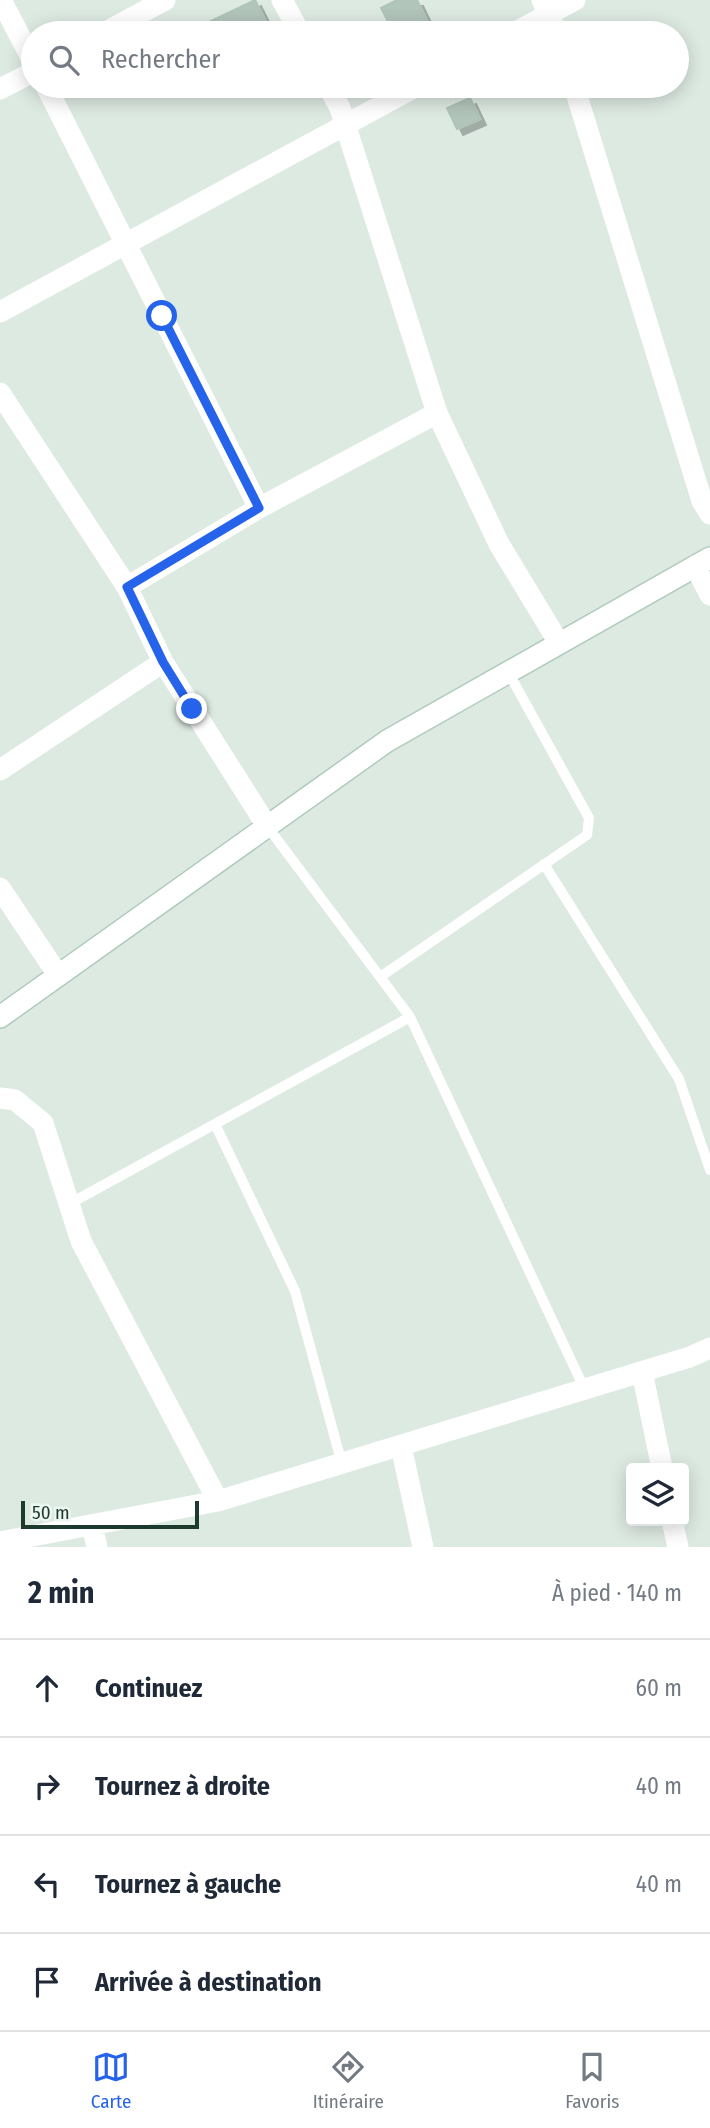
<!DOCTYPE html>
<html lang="fr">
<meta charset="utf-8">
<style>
body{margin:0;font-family:"Fira Sans Condensed",sans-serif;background:#f6f6f7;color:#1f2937}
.controls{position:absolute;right:21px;bottom:21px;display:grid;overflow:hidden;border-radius:7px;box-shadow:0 4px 18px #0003}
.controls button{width:63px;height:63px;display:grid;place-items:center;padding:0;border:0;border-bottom:2px solid #e0e1e3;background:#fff;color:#1f2937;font:35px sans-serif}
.scale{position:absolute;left:21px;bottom:18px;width:178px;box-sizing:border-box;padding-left:7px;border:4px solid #1d3a2f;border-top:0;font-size:19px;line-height:24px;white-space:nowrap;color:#1d3a2f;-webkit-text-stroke:5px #edf7f1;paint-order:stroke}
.stop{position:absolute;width:21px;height:21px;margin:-16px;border:5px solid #2563eb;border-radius:50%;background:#fff}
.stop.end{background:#2563eb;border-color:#fff;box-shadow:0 2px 7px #0008}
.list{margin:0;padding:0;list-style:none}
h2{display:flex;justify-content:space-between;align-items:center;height:91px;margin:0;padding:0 28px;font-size:30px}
h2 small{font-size:23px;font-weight:400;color:#747a83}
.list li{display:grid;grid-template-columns:46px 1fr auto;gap:21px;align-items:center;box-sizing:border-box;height:98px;padding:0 28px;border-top:2px solid #e0e1e3}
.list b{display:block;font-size:26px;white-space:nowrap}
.list em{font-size:23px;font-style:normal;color:#747a83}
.icon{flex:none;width:38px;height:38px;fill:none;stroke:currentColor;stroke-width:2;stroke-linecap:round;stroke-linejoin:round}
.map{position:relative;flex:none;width:710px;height:1547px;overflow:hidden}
.search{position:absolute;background:#fff;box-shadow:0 4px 18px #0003;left:21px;right:21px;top:21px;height:77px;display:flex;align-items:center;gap:18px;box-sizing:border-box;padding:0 24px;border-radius:38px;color:#747a83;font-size:26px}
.sheet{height:483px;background:#fff}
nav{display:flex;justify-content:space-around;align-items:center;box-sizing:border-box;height:98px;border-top:2px solid #e0e1e3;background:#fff;font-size:19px;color:#747a83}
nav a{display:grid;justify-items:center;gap:4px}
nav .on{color:#2563eb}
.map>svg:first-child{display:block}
</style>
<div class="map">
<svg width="710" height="1547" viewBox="0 0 710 1547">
<defs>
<filter id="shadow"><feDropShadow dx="6" dy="6" stdDeviation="0" flood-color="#0004"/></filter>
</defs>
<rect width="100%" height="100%" fill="#ddeae2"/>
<!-- building -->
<path fill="#b2c5bb" stroke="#afc4b9" stroke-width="2" filter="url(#shadow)" d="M255 0 267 24 247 33H232L230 28 217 33 211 21Z
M397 0H417L433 33H394L381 8Z
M470 98 480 119 457 129 447 108Z"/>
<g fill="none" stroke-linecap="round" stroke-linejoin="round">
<defs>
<path id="secondary" d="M0 1017 387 741 710 558"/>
</defs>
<!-- secondary casing -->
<use href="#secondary" stroke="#afcbbd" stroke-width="24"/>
<!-- lane -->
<path stroke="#fff" stroke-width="10" d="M267 826 410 1017 585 1390
M544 864 679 1079 710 1170
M380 977 587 835 589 818 508 672
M215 1124 295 1291 342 1464
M69 1204 410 1017"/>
<!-- street -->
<path stroke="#fff" stroke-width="21" d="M1 0 33 61
M282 0 300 33
M542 0 557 33
M104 33 165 0
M514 33 575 0
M46 86 259 508 437 413 499 544 559 643
M328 86 340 108 437 413
M574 86 702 501 710 514
M0 89 33 72
M0 312 417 86
M0 393 127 587
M695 566 710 595
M163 662 267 826
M0 770 163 662 127 587 259 508
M0 888 58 975
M0 1098 15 1100 43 1123 81 1241 218 1501
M642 1372 662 1468
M401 1446 423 1547
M672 1521 678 1547
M92 1525 97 1547
M0 1542 218 1501 690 1357 710 1348"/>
<!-- secondary -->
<use href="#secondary" stroke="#fff" stroke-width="21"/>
</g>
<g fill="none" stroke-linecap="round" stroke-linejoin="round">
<!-- route -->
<path stroke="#2563eb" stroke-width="9" d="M162 316 259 508 127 587 163 662 192 709"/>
</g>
</svg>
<div class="controls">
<button><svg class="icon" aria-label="layers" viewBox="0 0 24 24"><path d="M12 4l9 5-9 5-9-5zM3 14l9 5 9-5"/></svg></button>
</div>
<div class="scale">50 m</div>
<div class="stop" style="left:162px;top:316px"></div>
<div class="stop end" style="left:192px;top:709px"></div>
<div class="search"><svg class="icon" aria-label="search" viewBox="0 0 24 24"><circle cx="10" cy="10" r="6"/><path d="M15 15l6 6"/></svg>Rechercher</div>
</div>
<section class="sheet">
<h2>2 min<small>À pied · 140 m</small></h2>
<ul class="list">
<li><svg class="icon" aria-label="ahead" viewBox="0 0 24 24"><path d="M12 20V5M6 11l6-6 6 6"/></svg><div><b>Continuez</b></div><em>60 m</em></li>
<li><svg class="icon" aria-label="right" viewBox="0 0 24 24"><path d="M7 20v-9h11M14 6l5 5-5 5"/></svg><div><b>Tournez à droite</b></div><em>40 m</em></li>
<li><svg class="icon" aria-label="left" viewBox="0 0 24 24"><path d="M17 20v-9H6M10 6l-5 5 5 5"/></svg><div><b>Tournez à gauche</b></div><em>40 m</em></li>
<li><svg class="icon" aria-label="arrive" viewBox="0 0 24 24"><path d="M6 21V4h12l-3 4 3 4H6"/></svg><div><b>Arrivée à destination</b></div></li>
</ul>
</section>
<nav>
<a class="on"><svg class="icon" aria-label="map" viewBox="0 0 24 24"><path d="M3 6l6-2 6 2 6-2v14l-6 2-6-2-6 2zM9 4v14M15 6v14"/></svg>Carte</a>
<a><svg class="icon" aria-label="directions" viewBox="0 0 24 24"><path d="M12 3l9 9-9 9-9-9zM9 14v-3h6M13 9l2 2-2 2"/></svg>Itinéraire</a>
<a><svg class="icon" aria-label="saved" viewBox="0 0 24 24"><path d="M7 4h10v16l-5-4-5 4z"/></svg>Favoris</a>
</nav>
